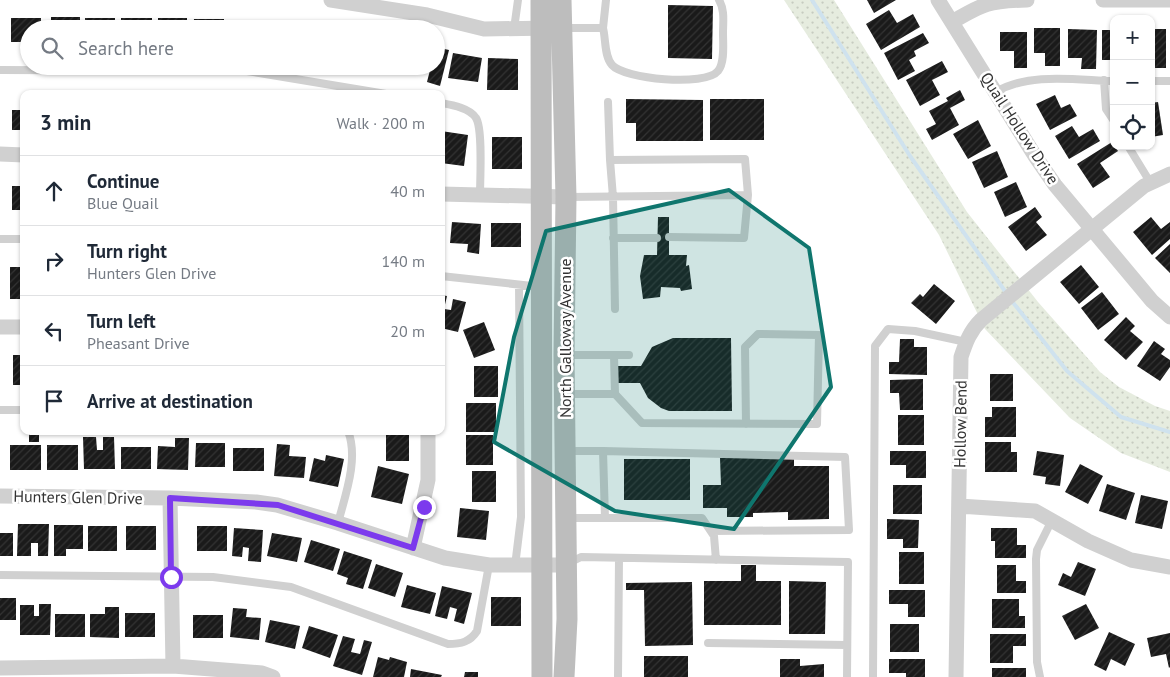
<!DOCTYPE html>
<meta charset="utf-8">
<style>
body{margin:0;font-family:"PT Sans",sans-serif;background:#f6f6f7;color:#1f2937}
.controls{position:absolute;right:15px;top:15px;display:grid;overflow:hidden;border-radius:10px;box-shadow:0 1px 4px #0004}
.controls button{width:45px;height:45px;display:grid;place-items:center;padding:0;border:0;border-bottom:1px solid #e0e1e3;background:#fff;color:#1f2937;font:25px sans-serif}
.stop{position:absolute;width:15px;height:15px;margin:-11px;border:4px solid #7c3aed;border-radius:50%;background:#fff}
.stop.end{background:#7c3aed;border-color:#fff;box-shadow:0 1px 5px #0008}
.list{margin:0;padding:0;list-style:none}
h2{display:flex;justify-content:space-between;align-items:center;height:65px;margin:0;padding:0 20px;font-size:21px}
h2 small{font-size:16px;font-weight:400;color:#747a83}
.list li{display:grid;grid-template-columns:32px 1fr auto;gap:15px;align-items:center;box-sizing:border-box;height:70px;padding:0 20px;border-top:1px solid #e0e1e3}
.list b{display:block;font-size:19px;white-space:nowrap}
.list p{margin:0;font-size:16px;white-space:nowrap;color:#747a83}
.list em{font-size:16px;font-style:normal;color:#747a83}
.icon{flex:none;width:28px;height:28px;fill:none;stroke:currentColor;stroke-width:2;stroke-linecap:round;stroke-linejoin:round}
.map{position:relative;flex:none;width:1170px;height:677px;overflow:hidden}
.search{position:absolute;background:#fff;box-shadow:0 1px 4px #0004;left:20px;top:20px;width:425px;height:55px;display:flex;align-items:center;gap:12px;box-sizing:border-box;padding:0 18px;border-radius:28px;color:#747a83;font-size:19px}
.panel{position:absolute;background:#fff;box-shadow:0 1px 4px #0004;left:20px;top:90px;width:425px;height:345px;border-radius:10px}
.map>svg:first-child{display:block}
</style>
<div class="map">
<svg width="1170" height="677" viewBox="0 0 1170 677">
<defs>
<pattern id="grass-dots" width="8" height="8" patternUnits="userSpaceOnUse" patternTransform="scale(1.25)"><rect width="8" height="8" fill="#e6ecdf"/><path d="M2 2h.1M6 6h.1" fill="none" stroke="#c6cbc0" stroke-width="1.8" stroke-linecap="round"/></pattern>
<pattern id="building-hatch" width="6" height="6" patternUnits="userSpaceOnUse" patternTransform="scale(1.25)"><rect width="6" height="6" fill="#1a1a1a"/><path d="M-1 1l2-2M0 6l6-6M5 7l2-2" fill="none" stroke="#333"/></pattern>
</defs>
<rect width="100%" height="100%" fill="#fff"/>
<!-- grass -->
<path fill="url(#grass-dots)" d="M784 0H834L967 212 1038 302 1100 372 1119 387 1155 406 1170 411V472L1121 453 1070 418 985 329 939 235Z"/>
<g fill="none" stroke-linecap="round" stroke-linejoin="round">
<!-- stream -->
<path stroke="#cfe2ee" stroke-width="4" d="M812 0 910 156 1007 294
M1011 300 1067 371 1121 417 1170 432"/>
</g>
<!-- building -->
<path fill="url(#building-hatch)" d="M867 0H896L874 13Z
M668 5 713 6 712 59 668 58Z
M889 10 897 23 913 14 920 27 881 50 866 24Z
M51 17H80V29H51Z
M11 18H41V29H29V42H11Z
M85 18H115V29H85Z
M121 18H152V29H121Z
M158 18H187V29H158Z
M194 19H224V29H193Z
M230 20H261V29H230Z
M269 23H299V29H269Z
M306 26H336V29H306Z
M1034 28H1060V66H1045V53H1034Z
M1068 29 1097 30 1096 69H1081L1082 58H1068Z
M1151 29H1166V68H1151Z
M1102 30H1114V60H1102Z
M1000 32H1027V68H1014V51H1000Z
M923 33 929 43 914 51 916 56 909 60 915 71 898 80 884 53Z
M436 47 449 50 440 86 427 82 431 66H436Z
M453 53 482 58 478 82 448 78Z
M488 58 518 59V90H487Z
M942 61 948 72 932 80 940 95 920 106 906 80Z
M960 90 965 100 950 108 959 125 932 140 926 129 936 124 929 111 948 101 946 98Z
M1055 95 1061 108 1070 104 1077 116 1050 130 1036 104Z
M626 99 703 100V141H636V123H626Z
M710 99H764V140H710Z
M1158 102 1163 135 1151 137V103Z
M12 110H24V130H12Z
M978 120 991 146 968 159 953 134Z
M1072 126 1079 137 1093 129 1100 141 1069 159 1055 136Z
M441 131 468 135 464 166 441 163Z
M492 137H522V169H492Z
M1112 142 1118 151 1100 163 1110 177 1093 188 1077 164Z
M997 151 1008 177 984 188 972 162Z
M1016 182 1027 207 1005 217 994 192Z
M12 186H24V210H12Z
M1035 207 1042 217 1036 222 1047 235 1026 251 1008 227Z
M658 217H669V255H687L686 266 689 265 692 289 681 291 680 288 661 287 660 297 643 299 640 276 644 255H657Z
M1151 217 1161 229 1170 222V239L1152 255 1133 232Z
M452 222 481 224 479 254 467 252 468 244 450 243Z
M491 223H521V247H491Z
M1170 244V273L1155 258Z
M1081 265 1099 287 1079 304 1060 282Z
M10 267H24V299H10Z
M934 284 955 301 936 324 911 303 920 294 923 297Z
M1102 292 1119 314 1098 330 1081 308Z
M441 295 447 296 444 309 451 310 453 299 466 302 458 332 441 328Z
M1126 317 1135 326 1130 331 1143 342 1126 360 1104 340Z
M484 322 495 350 474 358 463 330Z
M673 338H731L732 411H669L661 408 648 398 640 383H618V366H641L652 347Z
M900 339H914V347H927V375L889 374V362H899Z
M1154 341 1165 349 1161 354 1170 360V367L1160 381 1137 366Z
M13 355H24V385H13Z
M474 366H498V397H474Z
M990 374H1013V401H990Z
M923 379V410H900L899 393H890V380Z
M466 403H496V432H466Z
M992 407H1016V437H985V417H992Z
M898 415H924V445H898Z
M29 431H39V442H29Z
M386 431H409V461H386Z
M466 435H493V465H466Z
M83 437H96L97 450H103V437H114L115 469H84Z
M175 438H189L188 470 157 469 158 446 175 447Z
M985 442H1011V452H1017V472H985Z
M196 443H225V467H195Z
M277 444 290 445 289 456 306 457 304 478 274 476Z
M10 445H41V470H10Z
M47 445H78V470H47Z
M121 447H151V469H121Z
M233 448H264V471H233Z
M890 451H926V478H906V465H890Z
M1037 451 1064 455 1060 486 1045 484 1046 477 1033 475Z
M326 455 344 459 338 487 309 481 314 458 325 461Z
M720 458H794V466H829V519L788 520V512L753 513V517H727V508H703V485H721Z
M624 459H690V500H624Z
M1080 464 1103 476 1088 504 1065 492Z
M378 466 409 474 402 504 371 497Z
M472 471H496V502H472Z
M1107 484 1135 493 1126 520 1099 511Z
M893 485H922V514H893Z
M1141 495 1168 501 1162 529 1135 523Z
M460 508 489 511 486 540 457 537Z
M887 519 919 520 918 548H903V539H887Z
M18 524H49L48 556H38V543H31V556H17Z
M54 525H83V549H66V556H54Z
M88 526H117V551H88Z
M126 526H156V550H126Z
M197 526H227V551H197Z
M234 528 263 530 261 562 248 561 249 548 243 547 242 557 232 556Z
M991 528H1017V545H1026V558H995V541H991Z
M0 533H13V556H0Z
M272 533 302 538 297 562 267 556Z
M311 540 340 549 333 571 304 562Z
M344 551 372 560 363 589 346 584 348 578 337 574Z
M899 552H924V584H899Z
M1078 562 1096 569 1085 596 1058 585 1063 573 1071 577Z
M376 564 403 573 395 597 368 588Z
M741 565H756V581H781V625H704V581H741Z
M997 565H1016V581H1026V593H997Z
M789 581 826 582 825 634H789Z
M692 582 693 645 645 646 644 590H626V583Z
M407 585 436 593 430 614 401 607Z
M442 586 472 593 464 624 454 621 457 609 450 607 447 619 435 616Z
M889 590H925V617H908V604H889Z
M491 597H521V626H491Z
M0 598H16V620H0Z
M992 599H1019V616H1025V628H992Z
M39 604H51L50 635H20V605H34V616H39Z
M1086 604 1099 628 1075 640 1062 616Z
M105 607H119V638L90 637V614H105Z
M233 608 247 609 246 617 261 618 259 640 230 637Z
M125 613H155V637H125Z
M55 614H85V637H55Z
M193 615H223V638H193Z
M270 620 300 626 295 649 265 642Z
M890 624H919V652H890Z
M309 626 338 635 330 658 302 648Z
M1109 632 1135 644 1125 666 1111 659 1106 671 1094 665Z
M1170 633V667L1169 668 1166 654 1151 657 1147 638Z
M990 634H1026V646H1013V663H990Z
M343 636 355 639 351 652 360 654 364 640 372 642 362 675 333 666Z
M644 656H688V677H644Z
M378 657 389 660 390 657 407 662 404 677H373Z
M780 659H800V666L824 664V677H780Z
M889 659H925V677H906V673H889Z
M992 668H1026V677H992Z
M411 669 442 675 441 677H410Z
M465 672H478V677H464Z"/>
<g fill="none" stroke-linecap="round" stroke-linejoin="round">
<!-- service -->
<path stroke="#d0d0d0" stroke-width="8" d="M563 28H603L606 0
M603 28C606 39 604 56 612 65 624 79 705 87 718 71 725 63 723 44 723 33 723 22 725 10 719 0
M514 29 518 0
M0 70 247 71 386 94
M1104 80 1106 109 1114 121
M1151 81H1170
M996 92C1029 72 1076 80 1114 81
M608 102 610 160
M441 103C452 105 470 108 476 118 483 129 480 180 480 195
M1128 146 1150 182
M568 197 748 195 745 159 610 160 613 197 615 309
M669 237 744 238 748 195
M613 238H657
M0 239H24
M441 276 541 287
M565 355H614L615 394
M614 355H629
M566 394H615L642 423 817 424 819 335 758 334 745 347 746 424
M0 410H24
M567 451H603L605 518
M603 451 845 457 849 530 711 531
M568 518H702L714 536 716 560
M338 523C345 496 359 459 348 431
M569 563 581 557 848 562 847 677
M515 566 521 517 519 285
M0 575 213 577 291 587 448 644C461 644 470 642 477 631L489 565
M708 643 847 645
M618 677 619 558
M873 677 875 346 888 329 915 331 966 342
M1040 677 1037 662 1036 559 1037 550 1052 520"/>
<!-- minor -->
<path stroke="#d0d0d0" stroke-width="15" d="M331 0 427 15 484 29 551 28
M938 0 1035 156 1055 185 1152 301 1170 317
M1103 0H1170
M952 22C984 3 989 1 1027 0
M0 154 24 155
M441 194 566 197
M0 327H24
M0 496 170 498 256 502 277 505 338 523 445 558 489 565H566
M170 498 173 666
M959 506 1035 511 1088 541 1131 560 1170 567
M413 548 428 480V431
M0 668 173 666 262 673 273 677
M956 677 961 357C966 342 970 331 981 320L1144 186 1170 174"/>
<!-- secondary -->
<path stroke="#bdbdbd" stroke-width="21" d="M541 0 542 677
M561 0 566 197 564 355 567 619 564 677"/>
</g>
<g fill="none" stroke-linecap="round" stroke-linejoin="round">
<!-- route -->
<path stroke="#7c3aed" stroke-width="6" d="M171 577 170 498 278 505 413 548 424 507"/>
</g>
<!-- marked area -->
<path fill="#0f766e" fill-opacity="0.2" stroke="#0f766e" stroke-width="4" stroke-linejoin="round" d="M729 190 809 248 831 387 734 529 615 511 494 442 514 337 546 231Z"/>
<g text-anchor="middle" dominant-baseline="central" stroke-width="5" stroke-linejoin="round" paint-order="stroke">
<!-- street labels -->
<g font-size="16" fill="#333" stroke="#fff">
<text transform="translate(1020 128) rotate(57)">Quail Hollow Drive</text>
<text transform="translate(565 338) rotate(-90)">North Galloway Avenue</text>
<text transform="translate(960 424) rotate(-89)">Hollow Bend</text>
<text transform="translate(78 497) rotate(1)">Hunters Glen Drive</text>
</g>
</g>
</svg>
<div class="controls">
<button>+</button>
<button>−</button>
<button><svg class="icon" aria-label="locate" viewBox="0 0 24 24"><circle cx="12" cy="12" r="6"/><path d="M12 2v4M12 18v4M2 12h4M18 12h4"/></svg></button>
</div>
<div class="stop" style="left:171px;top:577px"></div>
<div class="stop end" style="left:424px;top:507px"></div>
<div class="search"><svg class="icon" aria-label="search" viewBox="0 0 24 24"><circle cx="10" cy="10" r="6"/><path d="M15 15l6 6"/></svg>Search here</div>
<section class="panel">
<h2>3 min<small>Walk · 200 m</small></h2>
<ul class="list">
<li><svg class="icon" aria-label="ahead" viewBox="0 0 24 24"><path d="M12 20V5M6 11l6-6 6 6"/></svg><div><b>Continue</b><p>Blue Quail</p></div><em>40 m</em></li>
<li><svg class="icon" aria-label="right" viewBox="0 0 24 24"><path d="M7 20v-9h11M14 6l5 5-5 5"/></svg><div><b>Turn right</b><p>Hunters Glen Drive</p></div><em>140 m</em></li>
<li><svg class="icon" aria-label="left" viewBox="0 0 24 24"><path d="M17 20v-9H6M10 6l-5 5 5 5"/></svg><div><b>Turn left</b><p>Pheasant Drive</p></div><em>20 m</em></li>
<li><svg class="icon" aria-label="arrive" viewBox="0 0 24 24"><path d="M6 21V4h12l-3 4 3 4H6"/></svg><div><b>Arrive at destination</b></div></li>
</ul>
</section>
</div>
